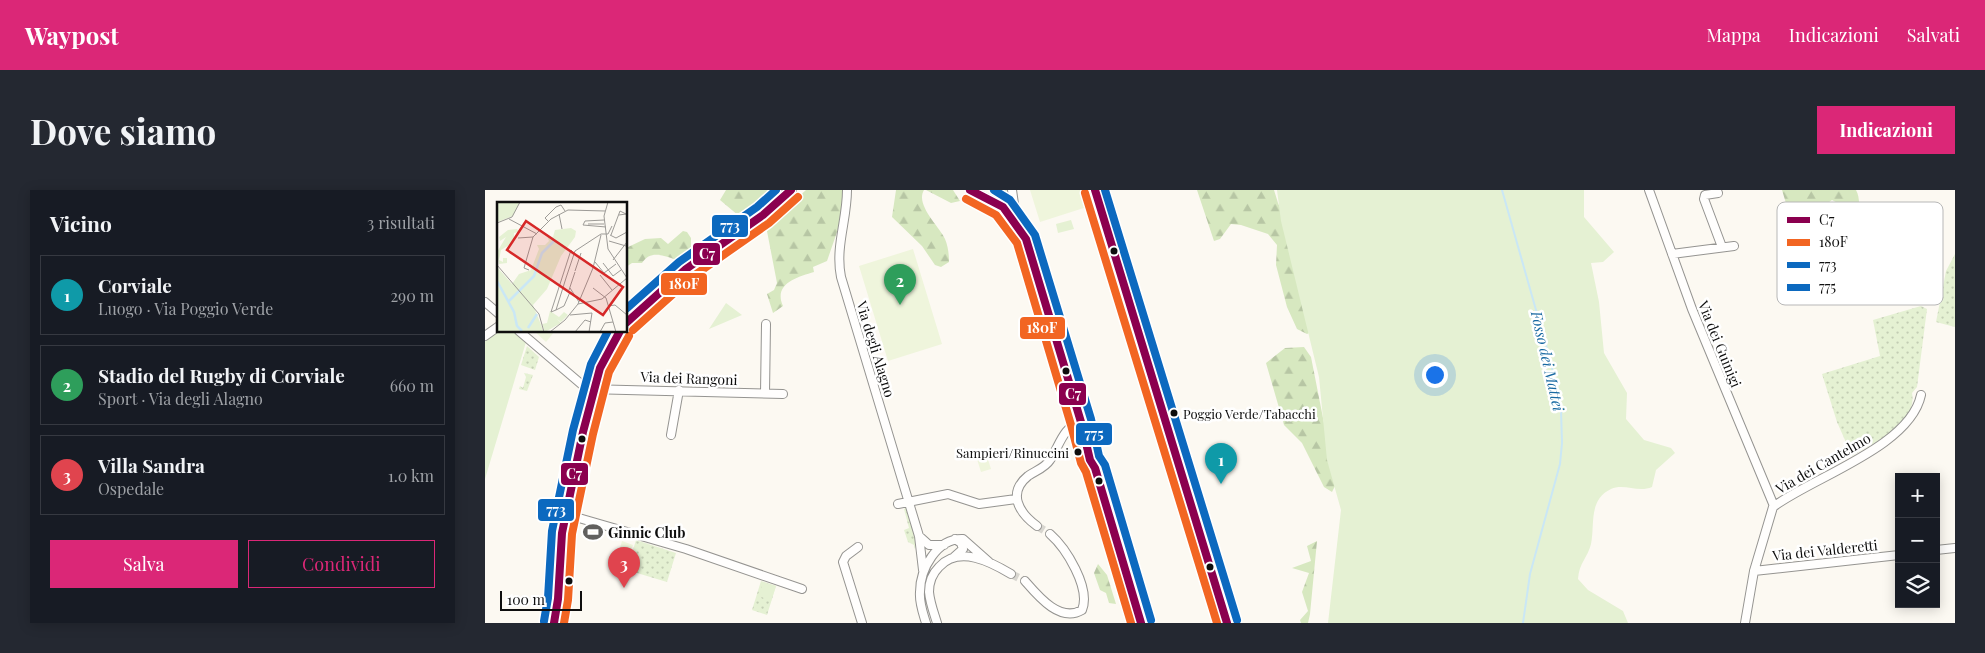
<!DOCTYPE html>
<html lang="it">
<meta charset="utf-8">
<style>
body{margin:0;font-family:"Playfair Display",serif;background:#242831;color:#f1f3f6}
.controls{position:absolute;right:15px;bottom:15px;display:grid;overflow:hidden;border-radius:0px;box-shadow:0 2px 12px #0003}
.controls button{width:45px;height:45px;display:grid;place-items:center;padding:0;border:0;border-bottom:1px solid #363941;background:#171b24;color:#f1f3f6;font:25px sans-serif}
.scale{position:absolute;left:15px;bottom:12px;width:82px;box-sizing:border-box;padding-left:5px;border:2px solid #0e0e0e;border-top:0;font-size:14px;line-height:18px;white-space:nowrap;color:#0e0e0e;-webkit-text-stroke:4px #fff;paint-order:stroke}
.you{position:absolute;left:949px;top:184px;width:18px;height:18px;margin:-12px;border:4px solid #fff;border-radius:50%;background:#1a73e8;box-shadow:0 0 0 8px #1a73e833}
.badge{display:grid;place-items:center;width:32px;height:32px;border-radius:50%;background:#db2777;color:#fff;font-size:16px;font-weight:700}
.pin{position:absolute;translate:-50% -41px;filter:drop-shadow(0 1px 2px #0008)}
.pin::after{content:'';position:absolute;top:26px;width:18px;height:15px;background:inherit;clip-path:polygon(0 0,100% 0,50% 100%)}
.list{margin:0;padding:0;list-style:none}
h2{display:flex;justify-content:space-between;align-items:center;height:65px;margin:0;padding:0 20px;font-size:21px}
h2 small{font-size:16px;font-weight:400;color:#9ea1a6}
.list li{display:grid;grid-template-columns:32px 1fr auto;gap:15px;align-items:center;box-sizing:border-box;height:80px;margin:0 10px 10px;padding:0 10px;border:1px solid #363941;border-radius:0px}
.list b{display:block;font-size:19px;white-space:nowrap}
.list p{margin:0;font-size:16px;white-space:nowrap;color:#9ea1a6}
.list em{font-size:16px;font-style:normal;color:#9ea1a6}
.actions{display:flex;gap:10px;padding:15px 20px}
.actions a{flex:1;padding:11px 0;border:1px solid #db2777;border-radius:0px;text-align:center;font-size:18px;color:#db2777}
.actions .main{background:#db2777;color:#fff}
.icon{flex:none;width:28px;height:28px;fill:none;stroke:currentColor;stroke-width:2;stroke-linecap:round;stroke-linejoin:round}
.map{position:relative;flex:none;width:1470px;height:433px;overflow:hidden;border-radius:0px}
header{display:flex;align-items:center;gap:30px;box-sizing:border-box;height:70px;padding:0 25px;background:#db2777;color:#fff}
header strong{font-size:24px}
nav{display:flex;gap:28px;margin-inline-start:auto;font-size:18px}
.intro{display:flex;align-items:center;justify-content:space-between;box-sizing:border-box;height:120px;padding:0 30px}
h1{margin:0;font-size:35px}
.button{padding:12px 22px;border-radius:0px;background:#db2777;color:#fff;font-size:18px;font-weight:700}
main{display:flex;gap:30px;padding:0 30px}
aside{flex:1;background:#171b24;border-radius:0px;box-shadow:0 2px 12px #0003}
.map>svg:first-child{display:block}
</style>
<header>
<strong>Waypost</strong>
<nav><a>Mappa</a><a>Indicazioni</a><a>Salvati</a></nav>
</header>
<div class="intro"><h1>Dove siamo</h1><a class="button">Indicazioni</a></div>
<main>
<aside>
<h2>Vicino<small>3 risultati</small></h2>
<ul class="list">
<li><span class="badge" style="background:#0f9aa8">1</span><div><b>Corviale</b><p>Luogo · Via Poggio Verde</p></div><em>290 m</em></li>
<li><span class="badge" style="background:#2e9e5b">2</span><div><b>Stadio del Rugby di Corviale</b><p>Sport · Via degli Alagno</p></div><em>660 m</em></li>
<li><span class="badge" style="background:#e0444e">3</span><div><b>Villa Sandra</b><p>Ospedale</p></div><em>1.0 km</em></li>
</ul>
<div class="actions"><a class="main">Salva</a><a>Condividi</a></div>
</aside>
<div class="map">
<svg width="1470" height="433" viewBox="0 0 1470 433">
<defs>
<pattern id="grass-dots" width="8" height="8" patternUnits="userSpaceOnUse" patternTransform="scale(1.25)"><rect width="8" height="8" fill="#e5f1d3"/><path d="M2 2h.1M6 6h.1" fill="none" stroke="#c3cdb4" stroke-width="1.8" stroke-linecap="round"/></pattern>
<pattern id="forest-firs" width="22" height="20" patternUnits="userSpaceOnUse" patternTransform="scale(1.25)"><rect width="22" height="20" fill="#d7e8c0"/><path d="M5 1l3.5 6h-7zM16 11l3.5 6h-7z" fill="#b7c6a4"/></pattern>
</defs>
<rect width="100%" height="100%" fill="#fcf9f2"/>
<!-- grass -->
<path fill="url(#grass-dots)" d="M1470 64V137L1451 132 1461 81Z
M1436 116 1442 119 1432 197 1427 203C1433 234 1389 252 1367 266L1352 232 1337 184 1395 166 1388 130Z
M42 156 54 167 50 180 36 175Z
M39 183 48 185 42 201 34 199 35 196 38 198 41 187Z
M421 318 432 353 429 359V355L423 352 419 340 424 338 419 319Z
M151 350 191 363 182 392 142 380Z
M276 391 291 396 282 425 267 420Z"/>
<!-- forest -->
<path fill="url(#forest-firs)" d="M241 0H286L254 26 235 10Z
M321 0H357L360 19 342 71 328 77 329 82C312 87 288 94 298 116L288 123 282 104 289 100 292 93 281 36Z
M411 0H439C430 15 454 36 460 49 463 56 464 64 464 72L456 77 450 75 437 56 407 27Z
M441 0H468L475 11 466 13Z
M504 0H522L518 8C511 10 506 7 504 0Z
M712 0H789L793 13 804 38 833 139 822 144 812 139 802 117 791 75 792 55 783 44 756 35 746 34 735 49 729 51Z
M1297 0H1371C1378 12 1373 43 1359 51 1356 53 1351 53 1347 54L1344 28 1356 15 1347 10 1336 18 1338 56 1323 59 1313 53Z
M198 41 202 42 206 48V64L195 71C182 67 166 58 157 73H147L141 77V58L160 49 176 48 183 54Z
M819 157 826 167 851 294 847 302 839 297 817 253 799 235 781 173 800 158Z
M832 351 825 424 823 433H816L815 430 823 421 817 402 824 383 807 378 826 371 822 356Z
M613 374 622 385 631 414 624 413 621 403 615 400 609 383Z"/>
<!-- park -->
<path fill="#e5f1d3" d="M792 0H1099V27L1129 62 1118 72 1106 73 1114 112 1119 163 1142 203 1141 229 1159 250 1186 258 1190 263 1171 280 1167 297C1153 303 1139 293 1126 299 1103 310 1110 335 1106 354 1103 367 1094 373 1093 389L1103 400 1138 421 1143 433H843L856 320 842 270 834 187 796 31Z
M586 30 589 39 573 43 571 34Z
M241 113 257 125 224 139Z
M14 140 30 141 41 152 0 289V151Z
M278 392 291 396 286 411 274 406Z"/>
<!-- pitch -->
<path fill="#eff5dc" d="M545 0H600L605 16 555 32Z
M428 59 457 154 403 171 374 76Z
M49 141H70L61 152Z
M501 263 506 279 496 282 491 266Z
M137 351 148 355 141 379 130 375Z"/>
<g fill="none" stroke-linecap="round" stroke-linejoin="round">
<!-- stream -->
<path stroke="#cae7f5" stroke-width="2" d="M1017 0 1066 173 1076 220 1077 253 1075 274 1045 384 1038 433"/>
<!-- minor-tunnel -->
<path stroke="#d8d6d0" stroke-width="8" stroke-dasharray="8 4" stroke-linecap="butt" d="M602 243 608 264
M552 336 565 344
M526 384 540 391"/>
<defs>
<path id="minor" d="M362 0C362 30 350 57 356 87L434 346 438 380
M485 0 515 15 537 43
M527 0 529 14 540 42 596 232 599 249
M610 0 647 122
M1164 0 1207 119 1289 316
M1233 3 1220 5 1219 9 1237 57
M1187 64 1249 56
M0 112 14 124
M649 127 742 433
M34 141 102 199 298 204
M0 146 14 136
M280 203 281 134
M186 245 194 200
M608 264 610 278 656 433
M413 314 463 304 494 314 531 309
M80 324 201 359 317 399
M552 336C534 323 522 303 543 286 550 281 560 278 565 270 574 257 578 236 596 232
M434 346 444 355H459
M373 357 361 366 358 372 377 433
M1451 360 1470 358
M469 367 478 359 476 353 470 349
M1269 381 1414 365
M540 391C553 406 575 433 597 420 606 398 581 358 565 344
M441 433C438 423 434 413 435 402 435 379 452 348 478 349L504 372
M452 433C449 423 445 413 444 402 444 393 447 384 454 377 474 355 506 372 526 384
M1260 433 1269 381 1288 317C1328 287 1425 257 1436 205"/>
<path id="major" d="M141 133 201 79 278 25 306 0
M69 433 73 409 77 343 98 242 115 178 135 141"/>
</defs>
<!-- minor casing -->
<use href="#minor" stroke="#959491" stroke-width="10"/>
<!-- major casing -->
<use href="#major" stroke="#82817e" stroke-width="12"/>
<!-- minor -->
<use href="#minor" stroke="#fffefd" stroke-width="8"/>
<!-- major -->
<use href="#major" stroke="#ece7d9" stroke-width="10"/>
<defs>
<path id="bus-1" d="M485 0 518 17 541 49 596 232 605 270 610 278 656 433
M610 0 742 433
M141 133 201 79 278 25 306 0
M69 433 73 409 77 343 98 242 115 178 135 141"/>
<path id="bus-2" d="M600 3 732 433
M481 9 511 25 532 53 586 235 596 273 601 282 646 433
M148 140 207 87 284 33 313 7
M79 433 83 410 87 344 108 244 124 182 144 146"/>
<path id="bus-3" d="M141 119 194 72 272 17 291 0
M59 431 63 408 67 341 88 240 106 174 123 141"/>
<path id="bus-4" d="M509 0 525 10 550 45 606 229 614 266 620 275 666 430
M620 0 752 430"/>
</defs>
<!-- bus-1 casing -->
<use href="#bus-1" stroke="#fff" stroke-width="11"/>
<!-- bus-2 casing -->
<use href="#bus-2" stroke="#fff" stroke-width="11"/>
<!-- bus-3 casing -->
<use href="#bus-3" stroke="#fff" stroke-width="11"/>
<!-- bus-4 casing -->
<use href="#bus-4" stroke="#fff" stroke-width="11"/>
<!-- bus-1 -->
<use href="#bus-1" stroke="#8b004f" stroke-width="8"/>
<!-- bus-2 -->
<use href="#bus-2" stroke="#f26522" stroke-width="8"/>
<!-- bus-3 -->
<use href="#bus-3" stroke="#0c69bf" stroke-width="8"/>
<!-- bus-4 -->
<use href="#bus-4" stroke="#0c69bf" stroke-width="8"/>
</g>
<!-- icons -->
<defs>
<symbol id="stadium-bare" viewBox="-9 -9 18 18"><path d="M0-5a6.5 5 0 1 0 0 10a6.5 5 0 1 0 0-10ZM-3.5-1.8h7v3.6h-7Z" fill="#61605e" stroke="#fff" stroke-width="2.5" paint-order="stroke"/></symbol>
</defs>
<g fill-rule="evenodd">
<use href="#stadium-bare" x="94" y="328" width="28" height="28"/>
</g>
<!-- markers -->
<g fill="#0e0e0e" stroke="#fff" stroke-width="2">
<circle cx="629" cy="61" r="4.5"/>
<circle cx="581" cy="181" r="4.5"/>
<circle cx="689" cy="223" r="4.5"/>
<circle cx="97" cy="249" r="4.5"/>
<circle cx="593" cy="262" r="4.5"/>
<circle cx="614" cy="291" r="4.5"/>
<circle cx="725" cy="377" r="4.5"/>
<circle cx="84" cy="391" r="4.5"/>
</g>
<g text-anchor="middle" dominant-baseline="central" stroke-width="5" stroke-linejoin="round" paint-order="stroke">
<!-- bus labels -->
<g font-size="13" fill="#0e0e0e" stroke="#fff" text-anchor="start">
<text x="698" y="223">Poggio Verde/Tabacchi</text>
<text x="584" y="262" text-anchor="end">Sampieri/Rinuccini</text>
</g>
<!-- street labels -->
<g font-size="14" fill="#0e0e0e" stroke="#fff">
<text transform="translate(1235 154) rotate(68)">Via dei Guinigi</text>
<text transform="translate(391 159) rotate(73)">Via degli Alagno</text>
<text transform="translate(204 188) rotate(2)">Via dei Rangoni</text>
<text transform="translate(1338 273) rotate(-30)">Via dei Cantelmo</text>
<text transform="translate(1340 360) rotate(-6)">Via dei Valderetti</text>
</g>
<!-- poi labels -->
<g font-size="14" font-weight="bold" fill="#0e0e0e" stroke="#fff" text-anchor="start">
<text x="123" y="342">Ginnic Club</text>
</g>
<!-- water labels -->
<g font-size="15" font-style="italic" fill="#1768a1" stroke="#fff">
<text transform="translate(1063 171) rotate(77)">Fosso dei Mattei</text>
</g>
</g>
<!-- overview -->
<g transform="translate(12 12)">
<rect width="130" height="130" fill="#fcf9f2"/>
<path d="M20 27 22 30 17 31V40L4 48 2 58 6 60V56H10V61L2 62 0 50 9 35 3 39 2 35 11 28ZM53 109 62 115 67 110 71 113 64 120 60 117 64 121 48 130 45 122 50 121Z" fill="#e5f1d3"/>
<path d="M0 0H23L16 14 0 20ZM74 26 79 29 78 35 64 54 50 87 36 103 47 130H0V65L15 82 22 72 34 68 42 47 40 43H48L52 39 50 34 56 35 58 28Z" fill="#e5f1d3"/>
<path fill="none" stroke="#cae7f5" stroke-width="2.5" d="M0 79 17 110 20 124 25 129M12 99 37 74 45 51 57 39M31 126 40 112"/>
<path fill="none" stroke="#9d9b97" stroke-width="1" d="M111 0 107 14 111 47 130 76M62 12 65 27M12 17 40 32M107 18 88 19 86 23 109 25M51 19 48 16 59 5 64 3 68 9M0 21 15 15 23 0M91 22H107M113 33 119 36 130 30M114 33 123 9 129 12 122 13M21 36 36 35 54 17 71 8 108 9M112 39 129 44M116 58 130 40M98 60 107 71 119 62M106 61 116 74 124 68M0 63 42 112 47 130M32 68 27 66 36 35M78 69 84 51M103 73 115 88M69 76 78 49 104 32H111L115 24M69 76 59 108 67 104 73 90M73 86 82 100M96 86 109 96 119 130M72 88 78 70M81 102 96 66 104 33M111 104 118 103 130 113M59 108 54 110 74 48 77 52M73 113 95 111 92 130M53 130 68 118 81 102 105 97 130 76M78 130 88 118 94 120M103 130 108 121 116 120"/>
<path fill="#d62828" fill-opacity="0.15" stroke="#d62828" stroke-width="2.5" d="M29 19 126 85 106 113 10 48Z"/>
<rect width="130" height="130" fill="none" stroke="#0e0e0e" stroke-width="2.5"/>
</g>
<!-- legend -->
<rect x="1292" y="12" width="166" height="103" rx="8" fill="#fff" stroke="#b7b7b7" stroke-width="1"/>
<rect x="1302" y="27" width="23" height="6" fill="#8b004f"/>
<rect x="1302" y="49" width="23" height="7" fill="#f26522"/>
<rect x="1302" y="72" width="23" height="6" fill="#0c69bf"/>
<rect x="1302" y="94" width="23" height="7" fill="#0c69bf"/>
<g font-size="14" fill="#0e0e0e">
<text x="1334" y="35">C7</text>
<text x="1334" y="57">180F</text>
<text x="1334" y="80">773</text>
<text x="1334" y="102">775</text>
</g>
<g stroke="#fff" stroke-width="2">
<rect x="226" y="24" width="38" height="24" rx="5" fill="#0c69bf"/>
<rect x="207" y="52" width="29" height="24" rx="5" fill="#8b004f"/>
<rect x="175" y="82" width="48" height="24" rx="5" fill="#f26522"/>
<rect x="534" y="126" width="47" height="24" rx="5" fill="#f26522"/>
<rect x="573" y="192" width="29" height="24" rx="5" fill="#8b004f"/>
<rect x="590" y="232" width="38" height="24" rx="5" fill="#0c69bf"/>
<rect x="75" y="272" width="29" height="24" rx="5" fill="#8b004f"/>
<rect x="52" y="308" width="38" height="24" rx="5" fill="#0c69bf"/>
</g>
<g font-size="14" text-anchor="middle" font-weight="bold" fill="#fff">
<text x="245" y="41">773</text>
<text x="222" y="69">C7</text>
<text x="199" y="99">180F</text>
<text x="557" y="143">180F</text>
<text x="588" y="209">C7</text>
<text x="609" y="249">775</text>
<text x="89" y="289">C7</text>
<text x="71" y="325">773</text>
</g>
</svg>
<div class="controls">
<button>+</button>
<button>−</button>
<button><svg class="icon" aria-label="layers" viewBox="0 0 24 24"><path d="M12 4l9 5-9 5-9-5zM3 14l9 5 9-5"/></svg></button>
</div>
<div class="scale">100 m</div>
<div class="you"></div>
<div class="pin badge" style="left:736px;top:294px;background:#0f9aa8">1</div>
<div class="pin badge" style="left:415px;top:115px;background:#2e9e5b">2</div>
<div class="pin badge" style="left:139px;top:398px;background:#e0444e">3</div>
</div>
</main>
